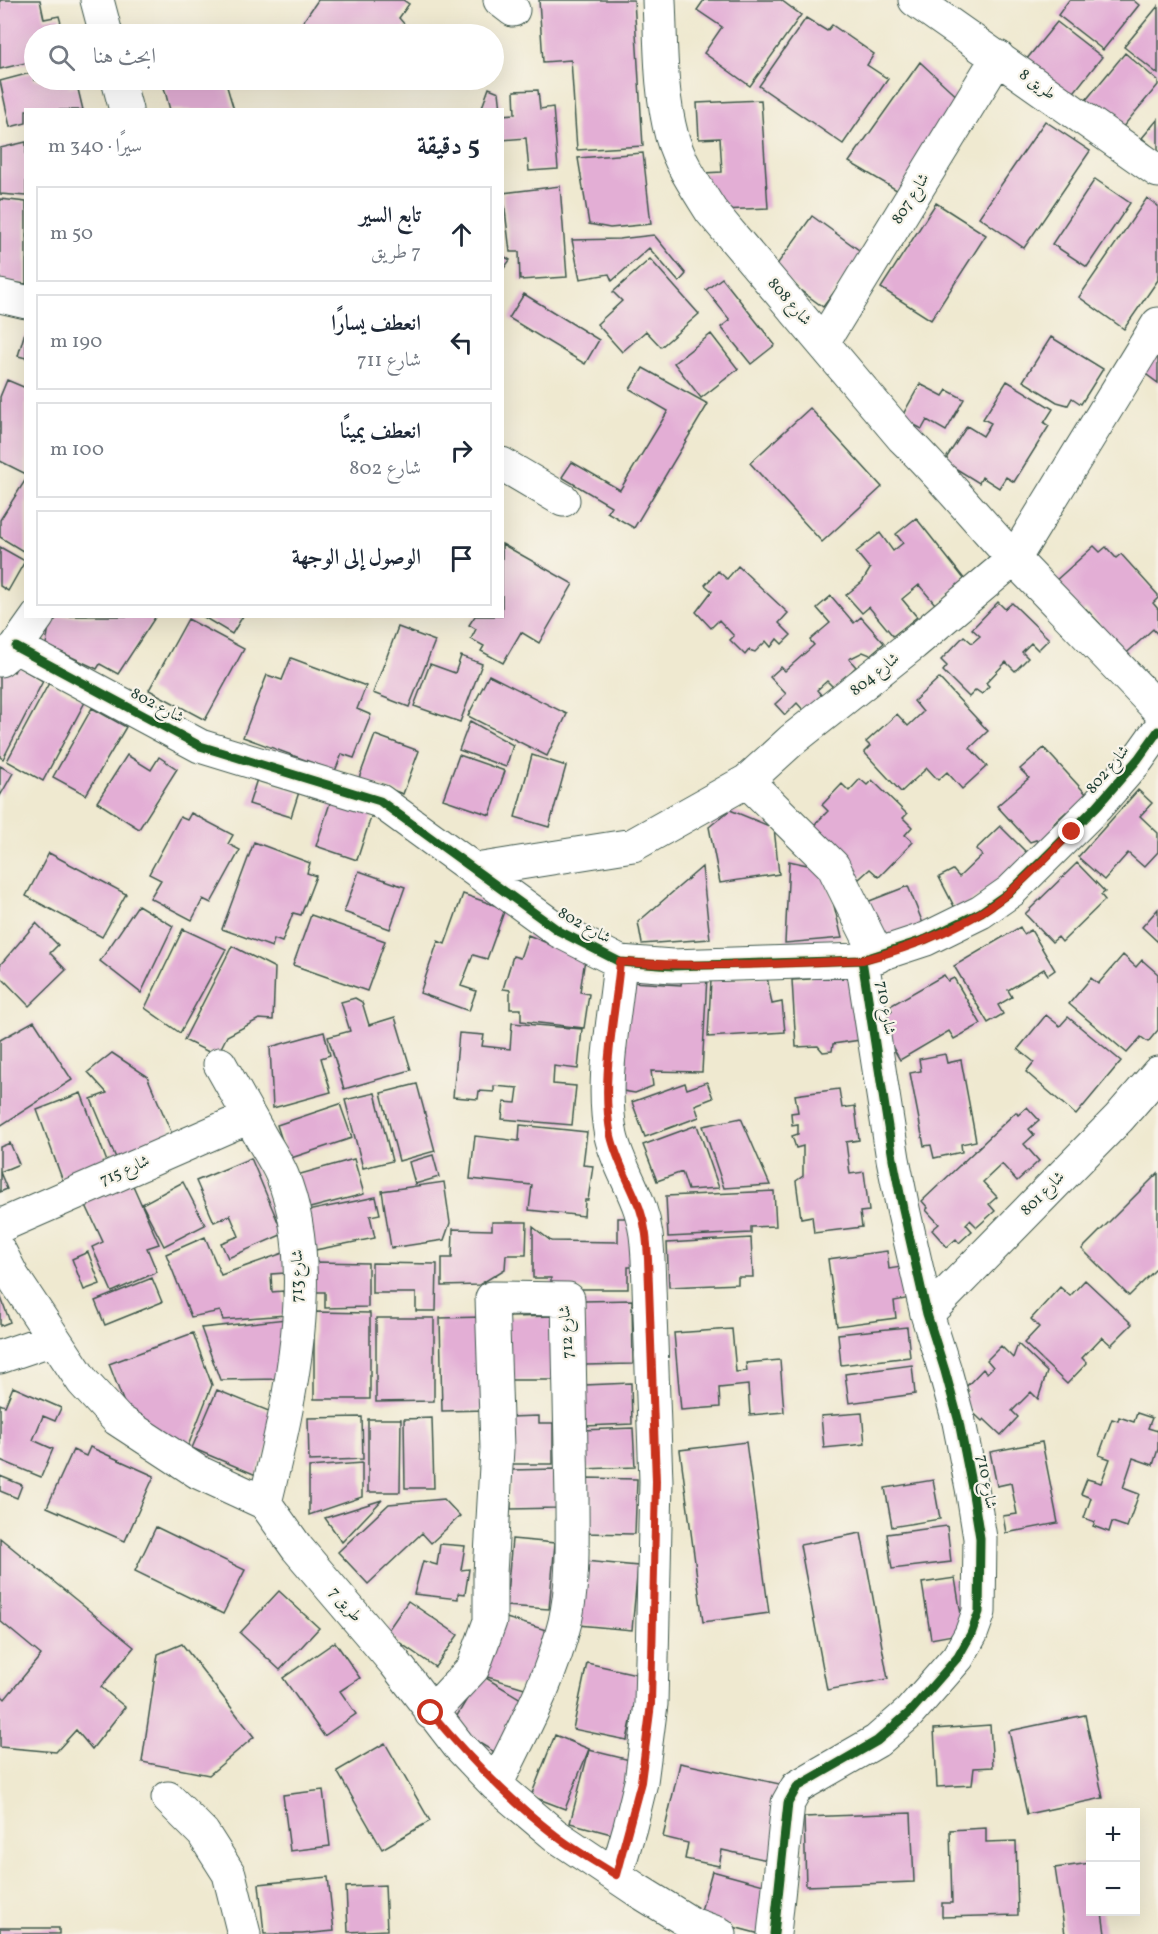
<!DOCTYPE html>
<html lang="ar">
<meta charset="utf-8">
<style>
body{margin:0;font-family:Vollkorn,Amiri,serif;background:#f2f2f3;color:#1f2937;direction:rtl}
.controls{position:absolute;right:18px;bottom:18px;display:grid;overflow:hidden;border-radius:0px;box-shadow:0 6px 24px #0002}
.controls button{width:54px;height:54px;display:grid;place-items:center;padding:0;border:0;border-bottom:2px solid #e0e1e3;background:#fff;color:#1f2937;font:30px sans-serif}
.stop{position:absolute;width:18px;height:18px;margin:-14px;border:4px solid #c8321e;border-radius:50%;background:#fff}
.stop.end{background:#c8321e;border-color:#fff;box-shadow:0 2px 6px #0008}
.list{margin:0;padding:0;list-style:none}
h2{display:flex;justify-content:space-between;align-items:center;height:78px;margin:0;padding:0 24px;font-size:26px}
h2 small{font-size:20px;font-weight:400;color:#747a83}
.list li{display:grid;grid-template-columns:39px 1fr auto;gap:18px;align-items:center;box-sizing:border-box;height:96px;margin:0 12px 12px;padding:0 12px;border:2px solid #e0e1e3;border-radius:0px}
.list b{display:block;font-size:22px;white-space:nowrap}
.list p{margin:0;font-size:20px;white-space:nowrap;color:#747a83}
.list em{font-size:20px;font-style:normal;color:#747a83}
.icon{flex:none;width:33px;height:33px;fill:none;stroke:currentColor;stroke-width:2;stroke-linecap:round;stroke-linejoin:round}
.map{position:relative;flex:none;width:1158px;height:1934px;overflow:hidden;direction:ltr}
.search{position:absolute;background:#fff;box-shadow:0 6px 24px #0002;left:24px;top:24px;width:480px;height:66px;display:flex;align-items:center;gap:15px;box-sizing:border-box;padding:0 21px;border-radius:33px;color:#747a83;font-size:22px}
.panel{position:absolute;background:#fff;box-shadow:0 6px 24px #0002;left:24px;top:108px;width:480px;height:510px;border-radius:0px;direction:rtl}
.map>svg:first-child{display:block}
</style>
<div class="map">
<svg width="1158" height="1934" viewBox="0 0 1158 1934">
<rect width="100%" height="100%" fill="#f7f3e8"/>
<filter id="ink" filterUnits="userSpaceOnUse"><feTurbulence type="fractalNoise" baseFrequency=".0167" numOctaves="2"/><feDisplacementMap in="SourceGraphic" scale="12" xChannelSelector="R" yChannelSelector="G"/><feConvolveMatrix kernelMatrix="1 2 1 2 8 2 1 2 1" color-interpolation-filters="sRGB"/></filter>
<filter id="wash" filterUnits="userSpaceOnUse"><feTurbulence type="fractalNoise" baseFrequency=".008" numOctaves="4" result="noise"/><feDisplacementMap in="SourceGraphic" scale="24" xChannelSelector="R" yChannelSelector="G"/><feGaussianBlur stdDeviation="1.35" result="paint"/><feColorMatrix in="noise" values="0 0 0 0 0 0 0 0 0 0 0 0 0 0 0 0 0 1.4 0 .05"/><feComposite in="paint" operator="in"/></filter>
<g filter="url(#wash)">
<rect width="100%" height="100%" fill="#efe9d0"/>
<g id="blocks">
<!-- building -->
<path fill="#e3aed5" d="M0 0H40L44 19 59 16 64 34H34V61L0 69Z
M318 0H403L409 4 399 18 406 26 400 34H313L300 26Z
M539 0H634L643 146 577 150 571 60 543 62Z
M704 0H781L801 15 750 86 704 53 722 27 697 10Z
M1069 0H1133L1139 5 1103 50 1058 15Z
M1158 6V74L1124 47Z
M806 18 827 31 832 25 874 54 867 65 888 79 843 144 759 86Z
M1057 22 1102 57 1071 96 1026 60Z
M1125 53 1158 81V85L1121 129 1086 100Z
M920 62 962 101 900 192 849 162Z
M34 72V80H68L69 87 77 85 83 110H26V123L10 127 0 81Z
M162 80H225L234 110H170Z
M316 80H347L343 85 338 82 324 85Z
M489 88 499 92 501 110H481Z
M538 90 540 109 553 107 558 169 529 171 526 138 502 140V115L515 114 514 91Z
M761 100 768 208 721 210 703 173 722 172 720 138 699 139 697 103Z
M1158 119V152L1142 138Z
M1045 121 1090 151 1024 248 979 217Z
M26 142V196L0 194V148Z
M643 153 651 224 610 228 589 224 578 158Z
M1095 179 1130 203 1087 267 1052 244Z
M560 186 567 277 520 280 519 252H510L503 193Z
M1147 198 1158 206V280L1124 329 1079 297Z
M0 199 26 202V284L0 281Z
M936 203 986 235 931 320 881 288Z
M812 216 863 253 823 307 773 270Z
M654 235 686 274 679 282 649 248 612 281 609 274 580 279 572 240 619 239Z
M502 255 510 260 502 271Z
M650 259 699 314 661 347 646 331 622 352 597 324 622 301 613 292Z
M722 278 775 345 751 364 721 327 730 320 706 290Z
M524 294 599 340 585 364 509 318Z
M25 332H26V358L18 356Z
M711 334 738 369 701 398 674 363Z
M1051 337 1103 369 1081 404 1072 398 1068 405 1057 402 1023 381Z
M1158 351V383L1143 372Z
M643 368 708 404 634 528 607 512 611 506 562 477 572 462 620 490 668 411 630 389Z
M7 380 26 388V474L0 461V397Z
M1007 381 1053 409 1044 423 1049 426 1014 482 1006 477 999 488 982 477 979 483 947 463V457L967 426 983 436 991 423 983 419Z
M920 384 943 396 947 390 964 399 946 431 927 420 922 429 901 418Z
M810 408 882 487 822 542 750 463Z
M26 479V553L0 537V520Z
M916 518 965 580 935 604 919 585 902 599 917 617 893 636 869 607 862 613 846 595 862 582 870 569 856 552 880 533 893 551 903 543 896 534Z
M502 544 573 584 539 643 521 632 503 663 481 651 484 646 471 639 476 629 469 625 475 616H502Z
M1094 546 1100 552 1106 547 1116 558 1121 554 1158 595V598L1153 603 1158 609V635L1153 629 1119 660 1092 630 1100 624 1086 609 1081 612 1054 582Z
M0 547 25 561 8 591 0 586Z
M738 566 788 613 779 623 791 635 782 644 777 639 771 647 766 641 755 652 749 650 745 655 730 640 734 636 719 620 711 628 696 612 712 591 705 585 718 571 727 579Z
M831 596 854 623 861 617 884 643 870 655 863 652 849 659 856 667 834 688 827 681 817 690 822 696 805 712 797 703 785 715 775 704 786 694 770 677 781 667 785 671 814 645 810 640 830 623 817 608Z
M998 602 1005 609 1012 603 1049 639 1038 650 1031 643 1022 652 1028 658 1015 671 1006 662 986 683 989 686 982 694 976 690 969 697 943 671 947 666 941 660 964 636 972 643 980 636 972 629Z
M59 616H156L118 674 100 664 97 669 46 645 49 626Z
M202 616H243L232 634Z
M188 619 244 649 205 720 149 690Z
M398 627 435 641 409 707 373 693Z
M461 656 482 664 460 722 414 706 430 664 455 673Z
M291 658 366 686 357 709 371 715 354 758 342 754 335 771 243 737 267 675 282 680Z
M17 666 43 681 3 759 0 757V674L6 668 14 672Z
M489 675 567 714 547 756 468 716Z
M939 678 988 731 970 748 987 766 962 789 947 772 938 780 927 768 901 792 864 752 870 746 866 742 897 714 908 726 923 712 914 701Z
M49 683 85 702 43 781 7 761Z
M92 708 126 727 86 795 53 777Z
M470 721 513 745 506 767 459 750Z
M375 735 419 751 403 794 359 778Z
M1044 748 1089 797 1070 816 1066 812 1054 823 1058 828 1040 845 1036 840 1030 842 997 806 1029 778 1020 769Z
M127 755 151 770 159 757 177 769 139 829 97 802Z
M459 755 505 771 490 815 443 799Z
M532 755 566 766 549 827 515 817Z
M0 766 13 773 0 796Z
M257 779 299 792 291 817 249 804Z
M860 779 867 785 872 780 907 814 903 818 912 827 905 835 913 842 879 877 870 869 859 879 808 831 828 811 822 805 842 784 849 791Z
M1138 790 1152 803 1140 816 1158 833V852L1144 867 1128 853 1104 880 1078 857Z
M331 800 372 814 357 860 316 846Z
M730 810 774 828 779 874 720 883 709 827Z
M191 813 233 835 228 844 240 850 211 903 203 899 192 920 150 898 161 880 149 874 180 817 187 820Z
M1000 826 1029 855 1017 866 957 912 939 877 953 870 959 877 982 855 976 849Z
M254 842 310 863 307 873 316 876 301 915 293 913 282 942 274 939 272 947 222 929Z
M49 853 126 894 102 937 26 896Z
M789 861 825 869 842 938 785 943Z
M1077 863 1105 892 1101 895 1105 900 1062 942 1058 937 1052 942 1025 914Z
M702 867 710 939 642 944 638 922Z
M359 871 405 887 390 929 344 912Z
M908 886 926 931 885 947 867 902Z
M463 894 505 909 487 959 473 955 461 986 476 991 469 1011 420 993 438 941 445 944Z
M138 905 173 926 141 993 100 961Z
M1158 909V942L1142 927Z
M311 915 385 941 367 991 293 965Z
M36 923 58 945 50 953 66 970 29 1006 0 976V965Z
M1020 927 1024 934 1031 930 1055 970 1048 975 1044 969 1008 990 1012 997 998 1005 1003 1014 988 1023 954 966Z
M183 929 226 949 180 1033 145 1008Z
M528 935 585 959 580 992 589 994 584 1028 521 1021V1009H510V990L503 989 513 956 520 958Z
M232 946 275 968 273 1020 259 1019 227 1036 217 1056 184 1040Z
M1123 955 1136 967 1142 960 1158 974V1030L1148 1042 1141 1037 1127 1053 1069 1004 1091 978 1098 984Z
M813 973 852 975 860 1040 833 1044 832 1051 823 1052 818 1046 796 1047 792 980 810 979Z
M944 975 948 981 954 978 981 1024 954 1039 949 1031 900 1060 886 1036 891 1033 882 1016 892 1011 890 1006Z
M682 976H707L702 1072 651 1071 653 1086 635 1093 623 1091 630 982 681 985Z
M767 977 772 1004 782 1002 785 1032 708 1037 711 980Z
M355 998 362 1002 369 1025 395 1017 411 1070 344 1089 328 1037 350 1031 341 1002Z
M1046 1015 1060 1026 1068 1017 1121 1061 1076 1115 1026 1072 1034 1062 1018 1049Z
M34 1021 72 1080 0 1126V1040Z
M512 1023 582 1029 578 1069 554 1066 553 1084 576 1086 572 1125 502 1119 504 1102 516 1103 518 1088 494 1086V1092L479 1091 478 1099 453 1097 459 1033 484 1035 482 1046 510 1049Z
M324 1032 330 1055 321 1058 331 1092 273 1108 270 1047Z
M112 1053 147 1076 175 1141 119 1165 91 1099 107 1093 88 1072Z
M945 1054 947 1063 961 1060 976 1141 961 1144 962 1152 934 1158 931 1145 924 1146 910 1073 921 1071 919 1059Z
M707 1082 713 1098 695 1105 699 1117 645 1137 632 1102 685 1083 687 1089Z
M417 1084 435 1151 399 1161 381 1093Z
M839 1089 842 1108 855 1106 859 1140 846 1142 850 1174 864 1172 869 1211 860 1212 862 1227 814 1233 812 1216 801 1218 796 1181 803 1176V1146L796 1148 792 1136 798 1134V1124L792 1125 791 1113 798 1112 795 1095Z
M81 1093 109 1167 64 1184 37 1110Z
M375 1093 392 1161 363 1168 345 1100Z
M340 1104 352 1138 288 1159 277 1125Z
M1027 1107 1039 1120 1029 1129 1034 1135 1024 1144 1039 1161 1017 1181 1002 1164 983 1182 997 1197 989 1204 995 1211 977 1227 970 1220 966 1224 972 1231 959 1243 956 1239 947 1247 932 1230 939 1224 926 1210 928 1208 922 1201 1016 1112 1018 1115Z
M741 1118 770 1185 724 1188 703 1126Z
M520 1125 587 1132 583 1165 593 1166 588 1200H585L584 1216 529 1210 532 1185 470 1179 475 1136 519 1141Z
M697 1125 719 1188 688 1190 682 1172 657 1181 643 1145Z
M10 1143 19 1164 0 1172 7 1189 0 1192V1147Z
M433 1155 439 1177 415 1184 409 1162Z
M251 1158 283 1234 228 1258 221 1243 239 1236 230 1215 214 1222 196 1181Z
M354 1159 364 1194 306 1209 297 1175Z
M1158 1173V1267L1129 1296 1082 1249Z
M131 1181 159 1244 147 1248 157 1272 112 1292 92 1247 103 1242 84 1201Z
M183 1182 205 1225 164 1246 142 1204Z
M444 1182 450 1223 444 1240 391 1248 382 1191Z
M774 1191 776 1226 751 1227V1233L668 1237 666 1196Z
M376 1197 380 1214 370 1216 375 1238 315 1250 307 1211Z
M618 1218H637V1267H628V1289H551V1278H533V1227L551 1241 618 1242Z
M492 1222H527L526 1255H506L505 1269 479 1285 442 1286V1258H452L453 1229 492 1230Z
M205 1237 221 1275 283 1253 285 1273 271 1274 272 1292 283 1291 286 1315 223 1320 220 1311 191 1317 166 1254Z
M751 1238 753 1277H738V1284L669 1287 667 1243Z
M887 1251 889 1269 907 1266 911 1298 894 1301 896 1318 837 1326 828 1259Z
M88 1252 100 1284 84 1290 72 1259Z
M314 1262 368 1263V1307L325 1308V1292H314Z
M372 1263 437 1264 436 1311H416V1293H372Z
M152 1278 162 1302 105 1325 95 1301Z
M1085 1280 1132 1324 1111 1345 1102 1337 1082 1358 1087 1363 1067 1384 1024 1343 1039 1327 1031 1319 1060 1287 1070 1296Z
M0 1295 10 1322 0 1326Z
M632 1300 633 1364 585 1365 584 1301Z
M314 1312 370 1313V1399H314Z
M560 1316 561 1380H508L507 1317Z
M484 1317 486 1410 442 1411 440 1318Z
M376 1318H434V1401L376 1402Z
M286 1319 285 1379 220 1380 201 1328Z
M907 1327 910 1357 841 1365 838 1334Z
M732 1329 736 1372 747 1371 746 1363 780 1360 784 1412 750 1415 748 1385 719 1388 720 1407 681 1410 674 1333Z
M193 1333 212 1385 188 1446 132 1424 109 1364Z
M1018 1344 1047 1372 1038 1399 1031 1392 1012 1411 1018 1417 1001 1435 984 1419 982 1421 960 1400 969 1391 965 1388 983 1369 987 1373 993 1367 987 1360 1001 1346 1013 1358Z
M912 1365 915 1394 849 1403 845 1374Z
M631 1383 632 1424 585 1426V1385Z
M13 1387 61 1408 55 1421 43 1416 33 1440 53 1449 41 1477 0 1460V1404L5 1406Z
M217 1390 281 1416 256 1475 192 1448Z
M862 1413 865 1444 824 1448 821 1416Z
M1137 1413 1152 1418 1148 1428 1158 1431V1449L1153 1465 1133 1458 1123 1488 1139 1494 1127 1527 1112 1522 1109 1532 1093 1526 1095 1522 1084 1518 1091 1498 1081 1494 1087 1479 1101 1483 1110 1459 1099 1455 1112 1419 1118 1421 1119 1417 1134 1422Z
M539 1416V1423H553V1464H508V1417Z
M362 1417 363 1459 309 1461 308 1418Z
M432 1418 434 1488H405L404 1419Z
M368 1419H401L400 1492H368Z
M633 1428 635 1467 583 1469 582 1430Z
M746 1442 769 1613 703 1622 680 1450Z
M1042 1442 1058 1523 1006 1533 1003 1516 1017 1514 1011 1483 997 1486 990 1452Z
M90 1447 154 1476 125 1541 47 1507 73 1450 86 1456Z
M362 1463V1497L309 1515V1467Z
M555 1469 556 1508 511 1509V1470Z
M0 1476 22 1485 17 1498 0 1491Z
M584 1478 637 1479 635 1534 582 1533Z
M933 1480 940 1519 892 1527 885 1488Z
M444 1499 460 1516 431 1543 422 1533 368 1584 338 1552 389 1504Z
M382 1500 342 1542 325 1518Z
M947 1526 951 1562 892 1569 887 1534Z
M156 1527 245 1570 223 1614 135 1571Z
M861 1533 888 1679 827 1690 800 1545Z
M0 1538 134 1647 101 1687 125 1707 92 1749 76 1730 56 1752 0 1747V1694L5 1699 41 1655 0 1621Z
M512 1539 555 1543 549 1609 506 1606Z
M440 1544 465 1546 461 1570 469 1569 465 1594 458 1593V1599L414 1594 423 1561 437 1565Z
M584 1561 638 1566 632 1630 578 1625Z
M955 1578 964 1633 931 1639 922 1583Z
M279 1591 319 1628 280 1670 240 1633Z
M408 1601 458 1635 435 1667 386 1633Z
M503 1617 546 1630 528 1689 484 1676Z
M335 1642 360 1678 340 1691 356 1714 324 1736 283 1678Z
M182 1644 254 1737 209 1775 142 1762 158 1654Z
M587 1663 641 1675 627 1740 573 1729Z
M481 1675 526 1702 496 1753 451 1726Z
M1085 1715 1103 1798 1027 1814 1009 1731Z
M990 1725 993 1767 974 1768 972 1785 937 1787 934 1729Z
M555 1735 589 1749 565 1809 531 1796Z
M385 1743 430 1821 382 1849 337 1771Z
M589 1750 634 1761 615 1835 570 1823Z
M680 1763 789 1786 772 1861 722 1850 719 1866 685 1859 688 1843 663 1837Z
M323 1790 330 1846 290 1851 283 1795Z
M911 1813 914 1882 806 1886 804 1817Z
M986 1828V1842L1016 1841 1018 1915 942 1917V1903H952L950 1830Z
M1090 1863V1912H1102L1105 1934H1065L1055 1868Z
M712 1871 775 1888 760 1934 699 1918Z
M328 1877 334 1931 302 1934H264L259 1884Z
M385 1885 387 1930 348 1932 346 1887Z
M0 1928H59V1934H0Z"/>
</g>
</g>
<g filter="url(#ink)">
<use href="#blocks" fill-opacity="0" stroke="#3e574b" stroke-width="1.5"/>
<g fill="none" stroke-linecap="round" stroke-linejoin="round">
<defs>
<path id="minor" d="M97 0 106 34
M500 0 513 10
M659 0C661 46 660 93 672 137 680 164 696 187 711 211L903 438C943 477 977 520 1015 560 1063 610 1111 659 1158 709
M915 0 1158 171
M118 80 126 110
M0 296 26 302
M823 342 998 57
M502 464 563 500
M16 647 200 746 380 801 559 931 620 962 672 966 862 960 926 939 981 912 1011 891 1097 806 1138 759 1158 731
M0 660 16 647 38 616
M747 781 833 866 878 956
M476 870 633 845 747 781 792 740 913 644 1014 559 1158 324
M220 1064C234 1089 248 1114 262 1139 269 1151 277 1163 282 1175 322 1270 288 1407 265 1503
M0 1226 249 1117
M0 1252 13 1277 83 1382 117 1419 198 1472 265 1503 297 1548 395 1663 458 1745 496 1785 555 1835 637 1890 692 1924 720 1934
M927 1314 1119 1118 1158 1073
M0 1357 53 1339
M431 1713 473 1668 490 1621V1574L497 1448 492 1298 568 1299C569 1366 571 1432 572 1499 572 1540 574 1582 565 1622 551 1680 522 1731 496 1785
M168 1798 203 1833 229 1874 244 1934
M616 1875 630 1827 641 1782 651 1704 656 1481 648 1259C647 1242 646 1226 640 1209 632 1185 617 1162 611 1136 600 1080 615 1019 620 962
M774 1934 788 1803 797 1787 877 1741 909 1713 958 1657 971 1634 979 1612 980 1538 972 1488 959 1422 945 1371 927 1314 903 1209 893 1159 862 960"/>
</defs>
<!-- minor casing -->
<use href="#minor" stroke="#3e574b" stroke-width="35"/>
<!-- minor -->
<use href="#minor" stroke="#fff" stroke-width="33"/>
<defs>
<path id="cycleway" d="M16 647 200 746 380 801 559 931 620 962 672 966 862 960 926 939 981 912 1011 891 1097 806 1138 759 1158 731
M774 1934 788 1803 797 1787 877 1741 909 1713 958 1657 971 1634 979 1612 980 1538 972 1488 959 1422 945 1371 927 1314 903 1209 893 1159 862 960"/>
</defs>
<!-- cycleway casing -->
<use href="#cycleway" stroke="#f7f3e8" stroke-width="13"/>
<!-- cycleway -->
<use href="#cycleway" stroke="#1b5e20" stroke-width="9"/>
</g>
</g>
<g fill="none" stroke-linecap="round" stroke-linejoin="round" filter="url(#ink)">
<!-- route -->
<path stroke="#c8321e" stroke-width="8" d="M431 1713C468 1757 509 1800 555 1835 574 1850 596 1862 616 1875L641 1782 651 1704 656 1481 648 1259C647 1242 646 1226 640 1209 631 1185 617 1162 611 1136 600 1080 615 1019 620 962 701 968 782 964 862 960 912 948 973 924 1012 890 1033 872 1052 851 1072 832"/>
</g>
<g text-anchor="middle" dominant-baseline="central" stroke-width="4.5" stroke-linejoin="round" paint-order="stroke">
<!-- street labels -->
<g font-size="16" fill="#1f3d34" stroke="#f7f3e8">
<text transform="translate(1037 85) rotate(36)">طريق 8</text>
<text transform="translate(911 199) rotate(-58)">شارع 807</text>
<text transform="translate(789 302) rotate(49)">شارع 808</text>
<text transform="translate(875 675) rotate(-39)">شارع 804</text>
<text transform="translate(157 706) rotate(28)">شارع 802</text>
<text transform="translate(1108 770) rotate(-50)">شارع 802</text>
<text transform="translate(584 926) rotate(29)">شارع 802</text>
<text transform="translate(885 1008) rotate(81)">شارع 710</text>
<text transform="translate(125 1171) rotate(-24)">شارع 715</text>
<text transform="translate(1043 1194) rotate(-45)">شارع 801</text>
<text transform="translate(298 1276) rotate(-90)">شارع 713</text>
<text transform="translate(567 1332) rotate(-94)">شارع 712</text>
<text transform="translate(986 1482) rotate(80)">شارع 710</text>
<text transform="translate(345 1605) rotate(49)">7 طريق</text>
</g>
</g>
</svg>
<div class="controls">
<button>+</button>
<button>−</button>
</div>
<div class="stop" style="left:431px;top:1713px"></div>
<div class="stop end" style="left:1072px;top:832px"></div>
<div class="search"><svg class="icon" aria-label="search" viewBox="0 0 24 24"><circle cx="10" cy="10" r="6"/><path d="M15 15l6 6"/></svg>ابحث هنا</div>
<section class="panel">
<h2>5 دقيقة<small>سيرًا · 340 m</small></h2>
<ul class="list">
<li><svg class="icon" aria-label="ahead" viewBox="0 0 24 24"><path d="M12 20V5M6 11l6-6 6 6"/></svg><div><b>تابع السير</b><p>7 طريق</p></div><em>50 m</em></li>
<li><svg class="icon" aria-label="left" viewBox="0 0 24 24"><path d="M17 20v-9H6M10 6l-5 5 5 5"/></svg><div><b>انعطف يسارًا</b><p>شارع 711</p></div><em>190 m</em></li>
<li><svg class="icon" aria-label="right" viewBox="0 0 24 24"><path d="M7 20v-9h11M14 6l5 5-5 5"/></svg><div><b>انعطف يمينًا</b><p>شارع 802</p></div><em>100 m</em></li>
<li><svg class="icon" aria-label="arrive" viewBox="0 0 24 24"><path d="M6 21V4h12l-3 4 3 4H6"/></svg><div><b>الوصول إلى الوجهة</b></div></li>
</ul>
</section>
</div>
